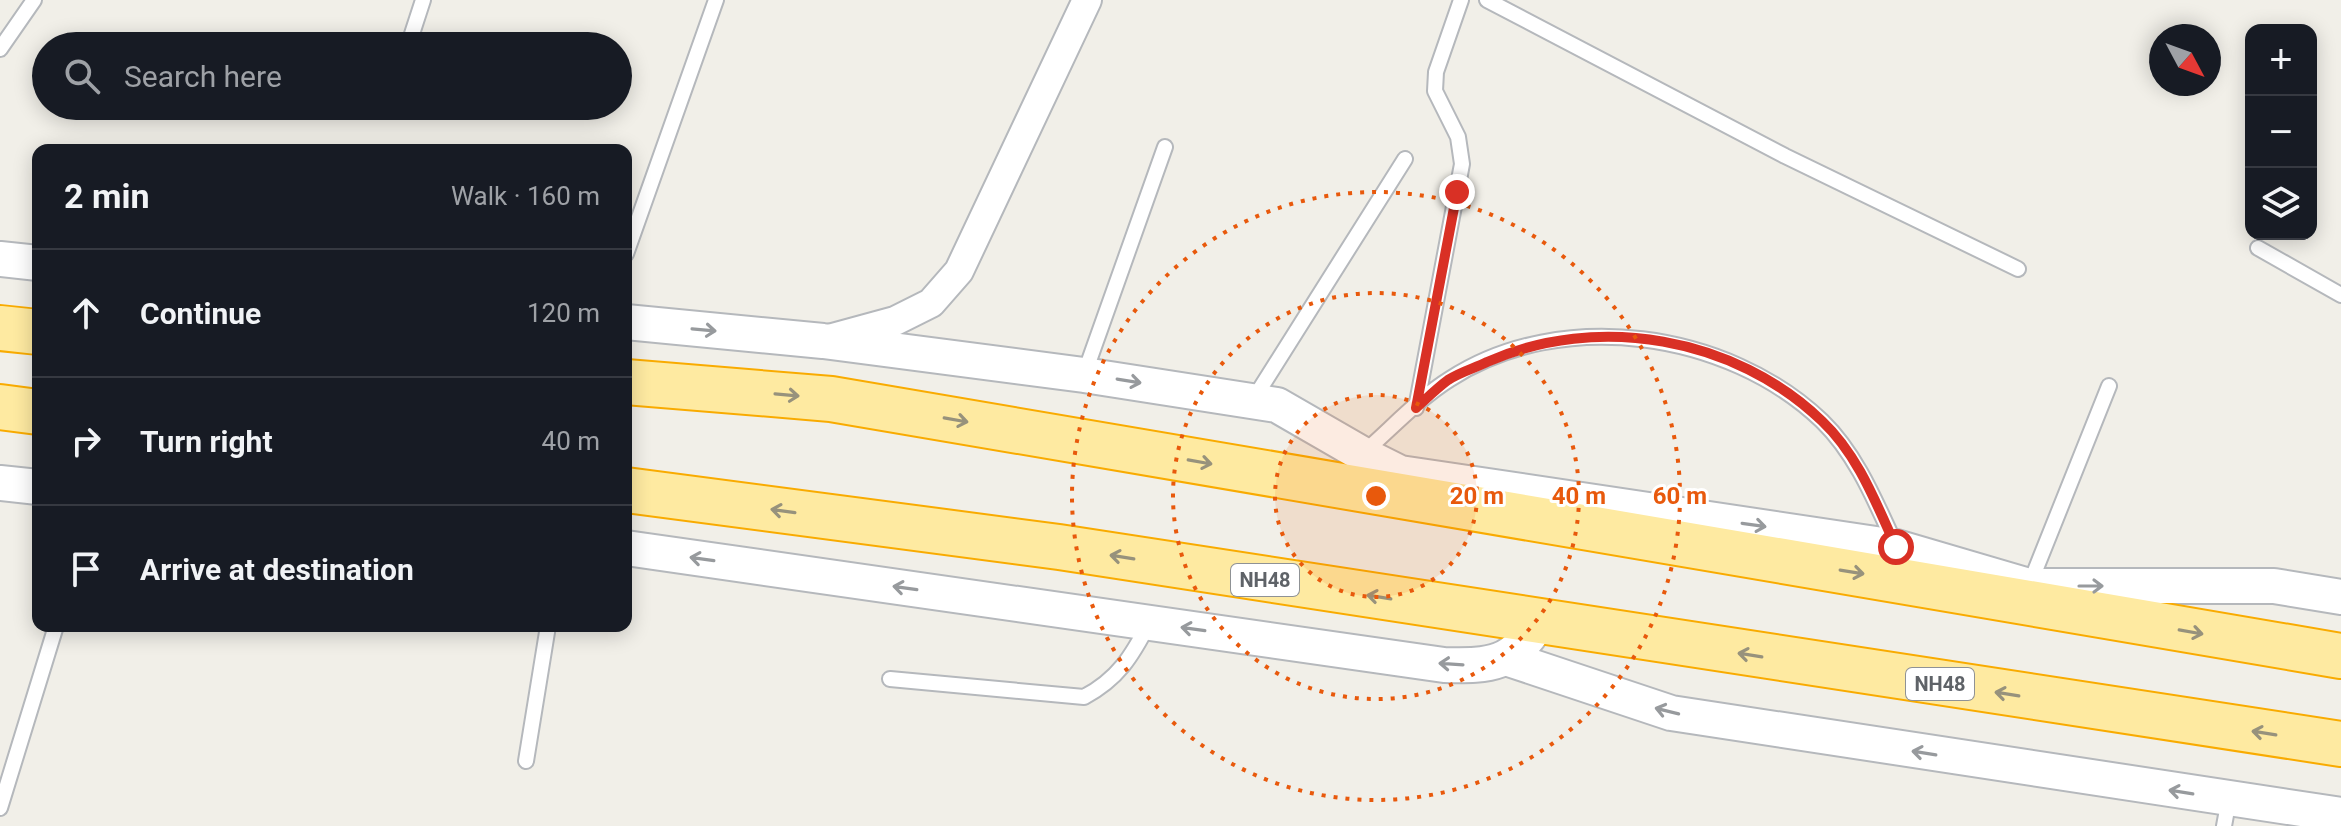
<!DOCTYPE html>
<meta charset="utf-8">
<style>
body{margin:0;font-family:Roboto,sans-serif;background:#242831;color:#f1f3f6}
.controls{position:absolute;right:24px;top:24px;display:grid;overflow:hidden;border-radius:16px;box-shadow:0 4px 20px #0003}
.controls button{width:72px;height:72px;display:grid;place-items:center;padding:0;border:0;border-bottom:2px solid #363941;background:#171b24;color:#f1f3f6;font:40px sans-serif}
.compass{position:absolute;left:2149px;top:24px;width:72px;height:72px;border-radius:50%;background:#171b24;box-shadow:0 4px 20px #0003;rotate:131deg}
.stop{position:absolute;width:24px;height:24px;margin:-18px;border:6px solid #d93025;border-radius:50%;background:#fff}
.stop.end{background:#d93025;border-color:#fff;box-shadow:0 2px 8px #0008}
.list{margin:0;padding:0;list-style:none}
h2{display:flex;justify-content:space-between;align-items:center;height:104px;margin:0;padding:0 32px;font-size:34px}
h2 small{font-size:26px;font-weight:400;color:#9ea1a6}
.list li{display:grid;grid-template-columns:52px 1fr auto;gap:24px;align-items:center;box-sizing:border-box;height:128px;padding:0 32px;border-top:2px solid #363941}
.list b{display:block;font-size:30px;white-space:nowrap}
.list em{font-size:26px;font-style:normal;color:#9ea1a6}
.icon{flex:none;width:44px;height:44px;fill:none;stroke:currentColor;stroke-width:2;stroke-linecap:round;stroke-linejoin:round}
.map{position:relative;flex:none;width:2341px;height:826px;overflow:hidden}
.search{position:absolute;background:#171b24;box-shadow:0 4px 20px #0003;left:32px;top:32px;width:600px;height:88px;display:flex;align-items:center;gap:20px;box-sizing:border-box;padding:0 28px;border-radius:44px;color:#9ea1a6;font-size:30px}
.panel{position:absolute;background:#171b24;box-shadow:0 4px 20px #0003;left:32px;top:144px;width:600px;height:488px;border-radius:16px}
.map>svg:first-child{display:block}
</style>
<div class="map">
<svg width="2341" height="826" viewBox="0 0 2341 826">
<rect width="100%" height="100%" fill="#f1efe8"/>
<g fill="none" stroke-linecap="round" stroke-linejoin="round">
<defs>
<path id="service" d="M1487 0 1785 156 2018 269
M410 40 423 0
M0 49 34 0
M2258 248 2341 295
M626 254 716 0
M1084 375 1165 147
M1253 400 1405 159
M1416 408 1462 164 1458 137 1435 91 1436 72 1461 0
M1362 454C1390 430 1418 399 1450 379 1561 307 1728 331 1822 421 1857 455 1876 503 1896 546
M2029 586 2109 386
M890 679 1084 697C1118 679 1132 656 1149 623
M526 761 548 626
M0 808 56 626
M2224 826 2229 799"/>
<path id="minor" d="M829 339 895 321 931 303 959 271 1087 0"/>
<path id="tertiary" d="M0 259 38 263
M626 322 823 341 1084 375 1277 405 1362 454 1420 483
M1400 473 1896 547 2029 586H2274L2341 597
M0 483 38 487
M626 548 1444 665C1492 666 1512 665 1539 622
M1506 658 1671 713 2341 815"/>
<path id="trunk" d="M0 328 38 332
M626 382 831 399 2341 656
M0 407 38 412
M626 490 1059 547 2341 744"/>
</defs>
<!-- service casing -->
<use href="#service" stroke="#b5b8bc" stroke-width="18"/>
<!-- minor casing -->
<use href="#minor" stroke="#b5b8bc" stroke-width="32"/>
<!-- tertiary casing -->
<use href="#tertiary" stroke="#b5b8bc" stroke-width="38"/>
<!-- trunk casing -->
<use href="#trunk" stroke="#f9ab00" stroke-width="48"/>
<!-- service -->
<use href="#service" stroke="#fff" stroke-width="14"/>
<!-- minor -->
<use href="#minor" stroke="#fff" stroke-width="28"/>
<!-- tertiary -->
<use href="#tertiary" stroke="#fff" stroke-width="34"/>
<!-- trunk -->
<use href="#trunk" stroke="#feeaa1" stroke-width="44"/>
</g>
<!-- one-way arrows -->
<defs><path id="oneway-shaft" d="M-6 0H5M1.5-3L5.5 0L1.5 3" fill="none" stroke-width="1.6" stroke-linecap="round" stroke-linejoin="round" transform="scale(2)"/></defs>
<g stroke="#979a9d">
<use href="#oneway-shaft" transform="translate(704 330) rotate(5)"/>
<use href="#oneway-shaft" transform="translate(1129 381) rotate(9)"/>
<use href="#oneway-shaft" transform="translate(1754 525) rotate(8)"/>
<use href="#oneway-shaft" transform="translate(702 559) rotate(-172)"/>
<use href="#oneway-shaft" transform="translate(2091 586)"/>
<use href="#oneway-shaft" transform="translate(905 588) rotate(-172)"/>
<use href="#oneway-shaft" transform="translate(1193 629) rotate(-172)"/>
<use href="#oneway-shaft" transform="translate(1451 664) rotate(-176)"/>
<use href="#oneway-shaft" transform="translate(1667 711) rotate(-166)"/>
<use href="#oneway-shaft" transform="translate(1924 753) rotate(-171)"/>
<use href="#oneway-shaft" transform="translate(2181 792) rotate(-171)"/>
</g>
<g stroke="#97927c">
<use href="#oneway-shaft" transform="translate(787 395) rotate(5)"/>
<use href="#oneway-shaft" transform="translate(956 420) rotate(10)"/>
<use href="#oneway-shaft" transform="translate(1200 462) rotate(10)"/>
<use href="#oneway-shaft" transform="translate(783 511) rotate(-172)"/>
<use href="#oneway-shaft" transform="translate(1122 557) rotate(-171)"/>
<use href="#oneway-shaft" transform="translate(1852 572) rotate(9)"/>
<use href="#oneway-shaft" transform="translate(1379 597) rotate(-171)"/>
<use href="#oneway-shaft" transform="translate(2191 632) rotate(10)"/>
<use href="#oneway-shaft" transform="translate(1750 655) rotate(-171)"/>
<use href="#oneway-shaft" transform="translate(2007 694) rotate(-171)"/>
<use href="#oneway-shaft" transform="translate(2264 733) rotate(-171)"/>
</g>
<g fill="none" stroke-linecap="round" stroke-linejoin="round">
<!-- route -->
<path stroke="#d93025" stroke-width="10" d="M1457 192 1416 408C1426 399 1437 388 1448 380 1460 372 1475 368 1487 362 1597 313 1735 337 1822 421 1858 455 1876 503 1896 547"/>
</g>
<!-- distance rings -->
<circle cx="1376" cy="496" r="101" fill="#e8590c" fill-opacity=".12"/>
<g fill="none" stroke="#e8590c" stroke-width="4" stroke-dasharray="4 8">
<circle cx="1376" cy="496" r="101"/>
<circle cx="1376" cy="496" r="203"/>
<circle cx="1376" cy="496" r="304"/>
</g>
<g text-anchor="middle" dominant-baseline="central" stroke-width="6" stroke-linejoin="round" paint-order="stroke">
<!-- shield labels -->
<g fill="#fff" stroke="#8f9295" stroke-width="2">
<rect x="1231" y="564" width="68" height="32" rx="6"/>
<rect x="1906" y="668" width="68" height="32" rx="6"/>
</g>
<g font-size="20" font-weight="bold" fill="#5f6368">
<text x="1265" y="580">NH48</text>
<text x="1940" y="684">NH48</text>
</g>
</g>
<circle cx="1376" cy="496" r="12" fill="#e8590c" stroke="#fff" stroke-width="4"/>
<g font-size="24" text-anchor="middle" font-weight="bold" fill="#e8590c" stroke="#fff" stroke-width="6" stroke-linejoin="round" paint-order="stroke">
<text x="1477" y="504">20 m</text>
<text x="1579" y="504">40 m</text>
<text x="1680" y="504">60 m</text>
</g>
</svg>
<div class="controls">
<button>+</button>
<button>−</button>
<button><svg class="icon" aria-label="layers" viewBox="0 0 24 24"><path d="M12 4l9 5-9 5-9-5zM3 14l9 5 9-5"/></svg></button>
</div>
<svg class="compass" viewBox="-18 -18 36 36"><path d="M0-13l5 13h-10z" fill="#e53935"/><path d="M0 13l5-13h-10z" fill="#9ea1a6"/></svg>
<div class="stop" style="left:1896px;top:547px"></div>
<div class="stop end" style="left:1457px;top:192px"></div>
<div class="search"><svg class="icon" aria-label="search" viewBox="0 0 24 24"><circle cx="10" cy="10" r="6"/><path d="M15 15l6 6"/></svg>Search here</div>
<section class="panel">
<h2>2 min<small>Walk · 160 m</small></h2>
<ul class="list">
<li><svg class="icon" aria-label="ahead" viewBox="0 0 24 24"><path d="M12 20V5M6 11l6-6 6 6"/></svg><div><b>Continue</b></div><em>120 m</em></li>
<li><svg class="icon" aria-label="right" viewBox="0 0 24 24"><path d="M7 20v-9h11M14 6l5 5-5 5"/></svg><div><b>Turn right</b></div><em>40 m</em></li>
<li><svg class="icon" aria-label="arrive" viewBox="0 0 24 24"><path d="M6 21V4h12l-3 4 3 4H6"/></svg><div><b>Arrive at destination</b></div></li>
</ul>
</section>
</div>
